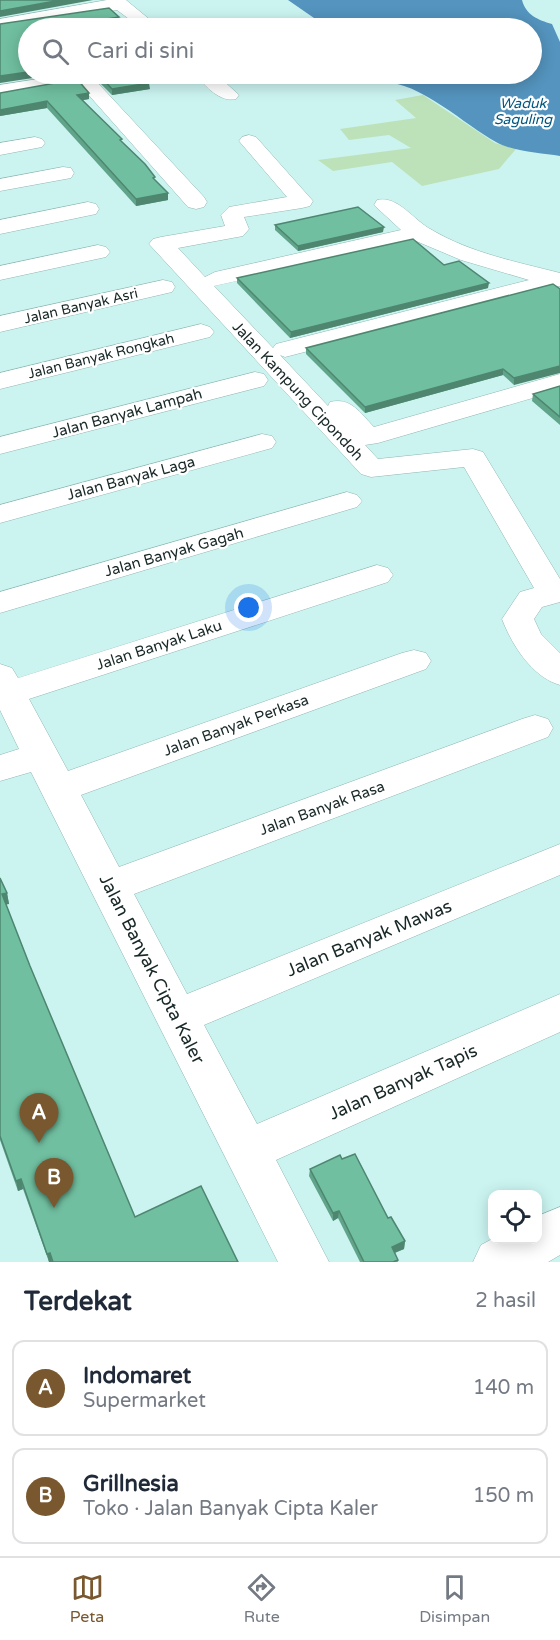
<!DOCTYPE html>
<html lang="id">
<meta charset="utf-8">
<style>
body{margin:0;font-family:"Varela Round",sans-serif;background:#f6f6f7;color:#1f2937}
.controls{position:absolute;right:18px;bottom:18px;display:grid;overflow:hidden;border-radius:12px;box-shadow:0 3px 15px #0003}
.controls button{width:54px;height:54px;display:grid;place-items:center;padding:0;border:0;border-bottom:2px solid #e0e1e3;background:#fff;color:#1f2937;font:30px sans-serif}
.you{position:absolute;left:249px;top:608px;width:21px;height:21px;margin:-15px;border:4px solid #fff;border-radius:50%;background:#1a73e8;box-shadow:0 0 0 9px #1a73e833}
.badge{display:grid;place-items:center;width:39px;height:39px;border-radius:50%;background:#79582f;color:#fff;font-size:20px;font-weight:700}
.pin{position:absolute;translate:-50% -50px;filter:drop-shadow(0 2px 3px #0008)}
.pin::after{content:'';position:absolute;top:32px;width:21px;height:18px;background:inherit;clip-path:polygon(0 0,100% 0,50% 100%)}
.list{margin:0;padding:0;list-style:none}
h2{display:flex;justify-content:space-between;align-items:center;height:78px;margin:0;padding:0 24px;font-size:26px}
h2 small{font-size:20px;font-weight:400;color:#747a83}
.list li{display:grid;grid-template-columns:39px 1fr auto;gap:18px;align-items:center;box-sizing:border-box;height:96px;margin:0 12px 12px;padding:0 12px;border:2px solid #e0e1e3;border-radius:12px}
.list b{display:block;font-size:22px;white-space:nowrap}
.list p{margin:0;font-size:20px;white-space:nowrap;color:#747a83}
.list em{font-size:20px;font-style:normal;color:#747a83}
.icon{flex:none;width:33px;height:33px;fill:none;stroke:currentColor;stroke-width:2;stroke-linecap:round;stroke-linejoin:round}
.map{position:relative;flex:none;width:560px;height:1262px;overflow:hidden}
.search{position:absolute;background:#fff;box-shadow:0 3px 15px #0003;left:18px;right:18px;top:18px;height:66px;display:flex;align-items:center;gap:15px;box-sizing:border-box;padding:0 21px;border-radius:33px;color:#747a83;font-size:22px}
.sheet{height:294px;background:#fff}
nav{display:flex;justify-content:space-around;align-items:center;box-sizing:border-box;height:84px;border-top:2px solid #e0e1e3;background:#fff;font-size:16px;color:#747a83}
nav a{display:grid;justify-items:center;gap:3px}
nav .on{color:#79582f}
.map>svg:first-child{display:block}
</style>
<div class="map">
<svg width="560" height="1262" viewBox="0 0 560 1262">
<rect width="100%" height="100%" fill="#cbf4f1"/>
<!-- green -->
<path fill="#bde2b9" d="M423 95 495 143 516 149 499 169 422 186 392 162 333 171 318 160 411 148 389 135 349 140 340 129 416 118 395 100Z"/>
<!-- water -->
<path fill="#5494be" d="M288 0H522C526 15 538 20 552 24L560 42V156C541 153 514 152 496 142 464 125 418 79 378 82L372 74H532V28H325L314 18Z"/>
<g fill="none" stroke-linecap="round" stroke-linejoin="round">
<defs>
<path id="minor" d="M107 0H126L160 28H141L117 10 0 29V19Z
M70 74H109L107 78 95 80 204 197 207 202 204 207 196 209 188 207 78 83 0 97V85Z
M196 74H216L239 95 236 99C221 103 204 86 196 74Z
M249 135 256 137 313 201 310 206 302 208 244 217 249 229 243 236 178 248 205 277 215 272 401 230 374 205 377 200C398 195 414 221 432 230 471 253 517 262 560 273V286L285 357 280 355 328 406 330 402C351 397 360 413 374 427L560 374V390L378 443 365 445 378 459 473 449 483 452 560 579V602L542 607 534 619 541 634 560 653V685C532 677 512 645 502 619L520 592 534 588 464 467 371 477 361 474 149 244 153 239 161 237 225 226 221 215 229 207 287 197 239 141 242 137ZM416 241 461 260 529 280 276 344 273 348 214 286Z
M35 137 42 139 45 143 42 147 0 155V143Z
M63 167 71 168 74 173 71 178 0 191V179Z
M88 202 96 204 99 209 96 214 0 234V220Z
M98 245 106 247 110 252 106 257 0 280V266Z
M163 280 172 282 175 287 172 292 0 332V316Z
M201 324 210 327 214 332 210 337 0 389V373Z
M255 372 264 374 268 380 264 386 0 454V437Z
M262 434 272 436 276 442 272 448 0 523V505Z
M347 492 357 495 362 501 357 507 0 613V592Z
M377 565 388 568 393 575 388 582 29 699 68 771 402 653 414 650 426 653 431 661 426 669 81 795 119 867 522 719 535 715 548 719 553 728 548 737 134 894 187 994 560 844V875L204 1025 257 1124 560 994V1032L276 1160 329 1262H278L31 772 0 781V755L19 749 0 710V664L12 668 18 678Z
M560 1207V1255L548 1262H473L481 1245 492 1239 538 1240V1216Z"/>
</defs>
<!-- minor casing -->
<use href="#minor" stroke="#8fb6b3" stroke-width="1"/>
<!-- minor -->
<use href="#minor" fill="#fff" fill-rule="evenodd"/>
</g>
<!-- wall -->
<path fill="#60a48a" d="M99 75 150 89 112 95 99 82Z
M0 93 89 99 83 100 122 142 156 181 168 200 136 206 47 108 0 116Z
M275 225 383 232 298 251 275 230Z
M237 278 488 288 290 338 237 283Z
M553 284 514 385 503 375 365 413 306 354V348Z
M560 386V425L532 401 533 394Z
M0 878 7 893 9 904H6L30 966 135 1217 238 1262H49L23 1189 18 1191 0 1140Z
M342 1159 405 1241 404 1249 395 1253 398 1262H360L338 1218 333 1221 309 1176 310 1169Z"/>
<!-- shaded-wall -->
<path fill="#4e8670" d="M61 0H93L0 17V11Z
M119 17 120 23 84 28 83 23Z
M28 72V74H59L0 83V76Z
M149 83 150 89 112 95V89Z
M89 93V99L78 101 77 95Z
M47 101V108L0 116V110Z
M168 193V200L136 206V199Z
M384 227 383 232 298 251V246Z
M489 283 488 288 290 338 291 332Z
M560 366V373L514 385V378Z
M503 369V375L365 413V407Z
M7 893 9 904 4 905 2 894Z
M21 1179 23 1189 18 1191 16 1181Z
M339 1211 338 1218 333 1221V1213Z
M405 1241 404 1249 391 1254 392 1247Z
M50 1253 52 1262H49L47 1254Z"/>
<!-- building -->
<path fill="#70bfa0" stroke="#4e8670" stroke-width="1.5" d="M0 0H61L0 11Z
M109 8 119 17 83 23 89 28H28V72L0 76V24Z
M106 74H139L149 83 112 89 99 75Z
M77 79 89 93 77 95 122 139 120 140 145 164 155 177 153 178 168 193 136 199 47 101 0 110V93Z
M358 207 384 227 298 246 275 225Z
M413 239 444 265 459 261 489 283 291 332 237 278Z
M553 284 560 289V366L514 378 503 369 365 407 306 348Z
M560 386V417L533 394Z
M0 878 7 893 2 894 30 966 135 1217 201 1186 238 1262H53L50 1253 47 1254 21 1179 16 1181 0 1136Z
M355 1154 388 1218 391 1217 405 1241 392 1247 398 1260 393 1262H364L339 1211 333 1213 310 1169 340 1155 342 1159Z"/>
<g text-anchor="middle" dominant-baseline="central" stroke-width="4.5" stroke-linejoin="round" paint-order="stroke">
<!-- far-water labels -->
<g font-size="14" font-style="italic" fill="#015780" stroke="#fff">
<text x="523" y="103">Waduk<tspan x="523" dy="16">Saguling</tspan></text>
</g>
<!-- far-street labels -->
<g font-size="14" fill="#182827" stroke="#fff">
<text transform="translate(81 306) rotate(-13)">Jalan Banyak Asri</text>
<text transform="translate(101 356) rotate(-14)">Jalan Banyak Rongkah</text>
</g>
<!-- street labels -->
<g font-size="15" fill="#182827" stroke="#fff">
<text transform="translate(298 391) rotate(47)">Jalan Kampung Cipondoh</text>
<text transform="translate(127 413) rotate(-15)">Jalan Banyak Lampah</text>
<text transform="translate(131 478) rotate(-15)">Jalan Banyak Laga</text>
<text transform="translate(174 552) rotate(-16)">Jalan Banyak Gagah</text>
<text transform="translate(159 645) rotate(-18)">Jalan Banyak Laku</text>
<text transform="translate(236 725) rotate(-20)">Jalan Banyak Perkasa</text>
<text transform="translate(322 808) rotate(-20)">Jalan Banyak Rasa</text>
</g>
<!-- near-street labels -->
<g font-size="18" fill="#182827" stroke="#fff">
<text transform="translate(369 938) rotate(-22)">Jalan Banyak Mawas</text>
<text transform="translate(152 969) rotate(63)">Jalan Banyak Cipta Kaler</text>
<text transform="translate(403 1082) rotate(-24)">Jalan Banyak Tapis</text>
</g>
</g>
</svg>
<div class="controls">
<button><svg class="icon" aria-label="locate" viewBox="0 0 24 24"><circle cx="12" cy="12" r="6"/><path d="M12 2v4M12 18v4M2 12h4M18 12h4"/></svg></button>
</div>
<div class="you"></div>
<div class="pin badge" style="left:39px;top:1143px">A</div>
<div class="pin badge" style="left:54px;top:1208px">B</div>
<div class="search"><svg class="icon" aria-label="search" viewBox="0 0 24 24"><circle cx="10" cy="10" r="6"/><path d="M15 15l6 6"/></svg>Cari di sini</div>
</div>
<section class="sheet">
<h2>Terdekat<small>2 hasil</small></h2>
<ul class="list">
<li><span class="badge">A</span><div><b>Indomaret</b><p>Supermarket</p></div><em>140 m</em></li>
<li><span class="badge">B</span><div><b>Grillnesia</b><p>Toko · Jalan Banyak Cipta Kaler</p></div><em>150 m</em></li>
</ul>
</section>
<nav>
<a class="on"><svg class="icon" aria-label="map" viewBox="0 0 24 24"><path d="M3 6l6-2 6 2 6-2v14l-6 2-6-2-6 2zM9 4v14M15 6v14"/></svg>Peta</a>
<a><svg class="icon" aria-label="directions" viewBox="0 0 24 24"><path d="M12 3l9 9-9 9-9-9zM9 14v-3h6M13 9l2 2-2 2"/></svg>Rute</a>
<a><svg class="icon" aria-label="saved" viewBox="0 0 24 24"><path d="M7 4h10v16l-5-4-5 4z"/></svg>Disimpan</a>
</nav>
